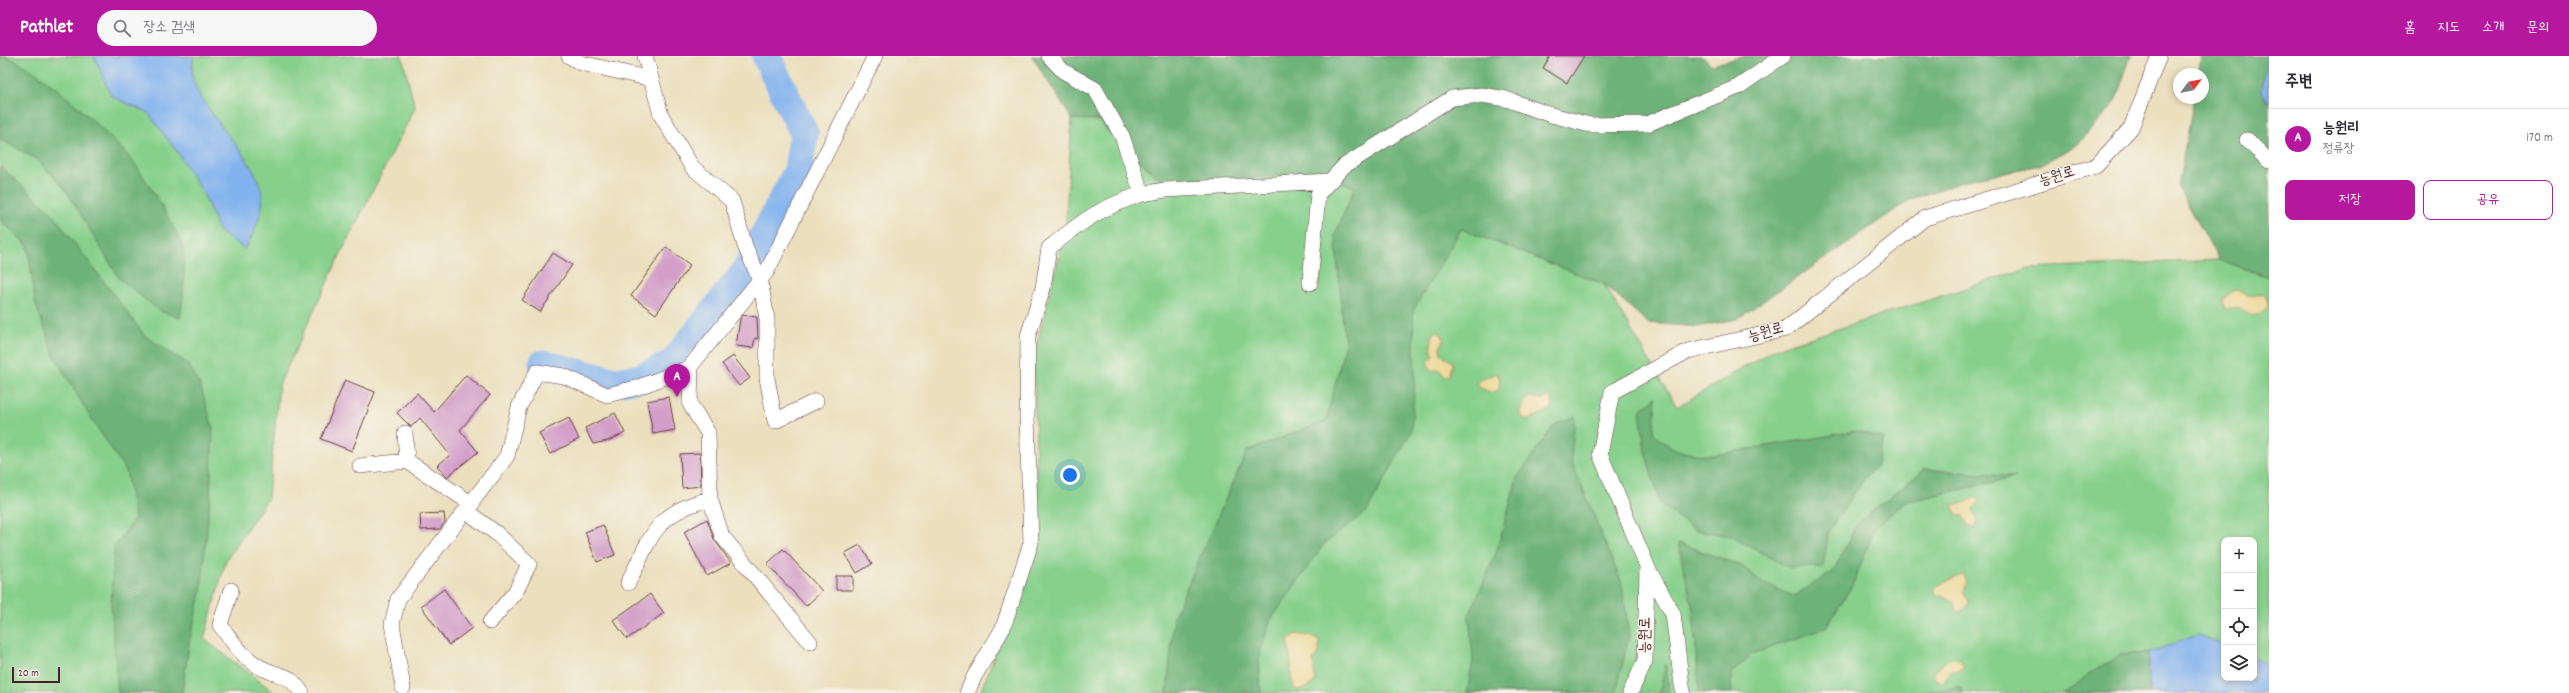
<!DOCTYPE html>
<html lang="ko">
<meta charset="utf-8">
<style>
body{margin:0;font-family:Dekko,"Poor Story",sans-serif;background:#f7f7f7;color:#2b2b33}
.controls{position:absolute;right:12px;bottom:12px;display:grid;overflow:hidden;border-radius:8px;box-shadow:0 2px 6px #0003}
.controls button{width:36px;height:36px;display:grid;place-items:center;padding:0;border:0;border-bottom:1px solid #e1e1e2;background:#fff;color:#2b2b33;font:20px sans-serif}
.compass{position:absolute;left:2173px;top:12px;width:36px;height:36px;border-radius:50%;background:#fff;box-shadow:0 2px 6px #0003;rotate:58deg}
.scale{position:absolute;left:12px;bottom:10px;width:48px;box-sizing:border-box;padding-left:4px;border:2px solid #4a1f2b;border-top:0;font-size:11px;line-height:14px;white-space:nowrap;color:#4a1f2b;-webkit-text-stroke:3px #f7f3e8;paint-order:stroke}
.you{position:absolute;left:1070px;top:419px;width:14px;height:14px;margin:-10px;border:3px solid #fff;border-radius:50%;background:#1a73e8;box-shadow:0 0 0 6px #1a73e833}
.badge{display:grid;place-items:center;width:26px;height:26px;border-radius:50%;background:#b5179e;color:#fff;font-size:13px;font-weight:700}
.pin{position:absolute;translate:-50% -33px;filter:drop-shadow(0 1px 2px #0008)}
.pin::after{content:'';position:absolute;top:21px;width:14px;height:12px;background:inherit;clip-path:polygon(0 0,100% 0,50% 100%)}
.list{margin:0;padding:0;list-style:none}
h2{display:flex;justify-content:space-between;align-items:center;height:52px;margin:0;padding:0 16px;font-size:17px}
h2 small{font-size:13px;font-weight:400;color:#7c7c81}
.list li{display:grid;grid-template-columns:26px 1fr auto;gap:12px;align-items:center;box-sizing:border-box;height:60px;padding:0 16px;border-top:1px solid #e1e1e2}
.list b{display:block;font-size:15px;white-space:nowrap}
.list p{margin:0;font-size:13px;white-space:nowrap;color:#7c7c81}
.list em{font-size:13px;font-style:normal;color:#7c7c81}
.actions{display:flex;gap:8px;padding:12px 16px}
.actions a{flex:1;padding:9px 0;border:1px solid #b5179e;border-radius:8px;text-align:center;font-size:14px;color:#b5179e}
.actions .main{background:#b5179e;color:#fff}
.icon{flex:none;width:22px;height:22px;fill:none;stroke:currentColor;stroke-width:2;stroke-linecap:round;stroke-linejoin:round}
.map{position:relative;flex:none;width:2269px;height:637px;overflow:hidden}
header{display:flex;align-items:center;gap:24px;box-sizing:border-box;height:56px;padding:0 20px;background:#b5179e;color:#fff}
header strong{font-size:19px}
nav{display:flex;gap:22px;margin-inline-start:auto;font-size:14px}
.search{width:280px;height:36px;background:#f7f7f7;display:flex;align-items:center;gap:10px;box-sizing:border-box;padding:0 14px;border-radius:22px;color:#7c7c81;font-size:15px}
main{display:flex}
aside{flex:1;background:#fff}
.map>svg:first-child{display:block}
</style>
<header>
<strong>Pathlet</strong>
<div class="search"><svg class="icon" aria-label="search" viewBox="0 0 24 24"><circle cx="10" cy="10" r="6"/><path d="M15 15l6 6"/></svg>장소 검색</div>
<nav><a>홈</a><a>지도</a><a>소개</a><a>문의</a></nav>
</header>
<main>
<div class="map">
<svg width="2269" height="637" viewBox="0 0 2269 637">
<rect width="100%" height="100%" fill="#f7f3e8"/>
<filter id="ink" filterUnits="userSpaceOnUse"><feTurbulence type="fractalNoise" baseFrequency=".025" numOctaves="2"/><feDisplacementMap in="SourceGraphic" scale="8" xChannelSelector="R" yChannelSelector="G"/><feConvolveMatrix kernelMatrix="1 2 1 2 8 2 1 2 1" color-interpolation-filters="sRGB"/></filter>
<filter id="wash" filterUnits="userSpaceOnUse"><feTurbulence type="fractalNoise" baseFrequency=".012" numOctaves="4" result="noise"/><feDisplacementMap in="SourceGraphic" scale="16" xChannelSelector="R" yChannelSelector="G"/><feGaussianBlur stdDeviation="0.9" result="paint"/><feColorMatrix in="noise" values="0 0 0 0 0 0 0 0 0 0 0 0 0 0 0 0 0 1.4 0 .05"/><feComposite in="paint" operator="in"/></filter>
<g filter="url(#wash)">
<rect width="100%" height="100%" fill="#ebdfbd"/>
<!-- green -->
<path fill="#87d08c" stroke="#68785c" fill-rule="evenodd" d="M0 0H402L415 52 342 195 279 329 268 442 226 504 204 583 275 637H0Z
M1072 63 1097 64 1169 132 1314 115 1604 228 1677 351 1775 293 2029 212 2219 204 2269 221V637H980L1038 488 1034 299 1065 178ZM2224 484H2254V622H2224Z"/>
<!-- forest -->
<path fill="#6db278" stroke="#5c6852" d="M0 0C29 0 119 86 137 111 150 130 172 166 181 187 187 201 183 246 180 262L160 255 119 222 66 134 38 104 0 83Z
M1032 0H1701L1712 9 1745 0H2131L2114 48 2078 88 2040 109 1971 123 1911 143 1737 263 1697 271 1648 267 1604 228 1461 173 1413 255 1415 325 1411 376 1367 455 1324 488 1270 565 1259 602 1261 637H1167L1174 560 1247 395 1326 365 1345 289 1335 179 1355 131 1314 115 1169 132 1097 64 1072 63Z
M2201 0H2269V221L2219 204 2178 131 2194 42H2203V18H2198Z
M0 110 51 156 145 280 188 308 200 329 213 372 210 441 201 537 189 587 182 637H118L111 550 114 492 135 462 126 415 89 359 54 299 35 246 28 190 0 163Z
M1656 341 1654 377C1672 396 1688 399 1714 399L1856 375 1883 382 1877 409 1865 422 1829 474 1823 511H1788L1730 480 1696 474 1660 448 1645 395 1640 355Z
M1575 360 1571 404 1622 528 1629 579 1617 634 1615 637H1467L1473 604 1469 560 1496 497 1517 422 1554 369Z
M1925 413 2016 421 1905 446 1876 470 1853 528 1826 572 1751 599 1731 618 1732 637H1699L1693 554 1678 487 1742 510 1763 527 1794 540 1833 516 1857 468Z
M2149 597V637H2062L2121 598Z
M1666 608 1669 637H1659Z
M1959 631 1964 637H1918Z"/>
<!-- sand -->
<path fill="#eeda9e" stroke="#9c7c64" d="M2237 234 2250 241 2263 237 2267 242 2268 250 2261 258 2252 260 2237 251 2225 253 2222 245 2230 236Z
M1439 275 1444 284 1440 292 1441 298 1453 307 1449 320H1444L1439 313 1432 315 1427 306 1433 300 1431 289 1433 277Z
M1497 317 1500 323 1499 333 1493 337 1480 332 1477 326Z
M1549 339 1553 349 1550 354 1528 364 1523 362 1520 356 1522 349 1528 341 1544 343Z
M1976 441 1980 445 1973 453 1978 465 1975 473 1968 469 1963 460 1956 459 1952 449 1961 448Z
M1963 519 1966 526 1963 536 1969 545 1968 549 1961 556 1956 555 1953 545 1934 537 1933 533C1936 530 1958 520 1963 519Z
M1296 578 1312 581 1319 585V597L1313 604 1315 626 1304 633 1295 634C1291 624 1291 618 1291 608 1291 601 1288 593 1288 585Z
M1956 602 1960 604 1964 611 1957 615H1950L1941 627 1933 620V616L1948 603Z"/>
<!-- water -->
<path fill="#83b3ee" stroke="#66698c" d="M94 0H193C193 7 191 18 193 24 205 63 269 111 262 151 259 166 252 180 245 193L220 176 202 135 178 97 148 57 111 40Z
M2267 0H2269V47L2262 36Z
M2197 579 2224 588V622H2254V601L2269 610V637H2149V597Z"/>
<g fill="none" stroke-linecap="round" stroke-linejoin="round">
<!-- river -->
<path stroke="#83b3ee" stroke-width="29" d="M543 308 615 326 640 322 672 308 745 216 798 115 804 77 766 0"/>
</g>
<g id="blocks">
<!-- building -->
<path fill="#d39fc9" d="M1550 0H1584L1567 27 1543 12Z
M666 191 690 209 656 258 631 240Z
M553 197 572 209 540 256 522 244Z
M743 259 757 261 758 283 755 282 753 292 736 290 740 263Z
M733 300 750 322 739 330 722 308Z
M466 319 490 339 460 374 478 396 447 421 437 410 450 399 420 362 411 371 397 357 417 337 434 356Z
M345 324 375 336 352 395 321 383Z
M669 341 675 374 653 378 647 345Z
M615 357 625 377 608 385 593 388 585 372Z
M569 362 579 383 550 398 539 377Z
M700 397 701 430 682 432 680 398Z
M444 457 445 466 440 473 421 474 420 458Z
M707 463 714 483 731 507 707 520 684 476Z
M603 469 615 499 597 506 585 476Z
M860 489 872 508 857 517 845 497Z
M783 493 822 535 806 550 767 508Z
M836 520H853V534H836Z
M444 533 472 572 449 589 421 550Z
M650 538 664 557 627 583 613 564Z"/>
</g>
</g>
<g filter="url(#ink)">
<use href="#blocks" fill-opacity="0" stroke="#623c41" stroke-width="1"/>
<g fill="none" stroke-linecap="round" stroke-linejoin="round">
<defs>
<path id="minor" d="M569 0 581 7 651 23
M645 0 661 59 692 111 732 145 745 190 760 224 767 263V322L775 365 816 345
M1049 0 1063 15 1095 33 1122 80 1142 138 1165 134 1330 125
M2247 84 2269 105
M1310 227 1318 138 1344 110 1452 42 1482 39 1506 43 1548 58 1590 69 1647 68 1738 31 1783 0
M691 310 690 348 708 377 710 443 722 480 810 586
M405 377 407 405
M360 410 407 405 472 448
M466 455 496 477 529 508 516 535 490 566
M1647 511 1673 558 1683 637
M628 527C652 480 654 457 710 443
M231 534 220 569C232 585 244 604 264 613 285 623 286 615 302 637
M403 632 392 568 398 543 507 400 519 351 537 316 564 320 607 339 636 332 689 312 767 215 875 0
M967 637 974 621 1003 572 1031 487 1027 361 1028 280 1043 232 1049 192C1084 164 1099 152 1142 138
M1630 637 1645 605 1647 510 1600 398 1612 336 1688 295 1786 273 1925 162 2096 110 2131 72 2159 0"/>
</defs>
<!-- minor casing -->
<use href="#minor" stroke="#623c41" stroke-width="16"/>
<!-- minor -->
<use href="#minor" stroke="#fff" stroke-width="15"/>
</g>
</g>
<g text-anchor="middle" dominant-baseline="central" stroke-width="3" stroke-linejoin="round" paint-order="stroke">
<!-- street labels -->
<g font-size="15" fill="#4a1f2b" stroke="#f7f3e8">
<text transform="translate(2057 121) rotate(-17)">능원로</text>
<text transform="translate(1766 277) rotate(-16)">능원로</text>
<text transform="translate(1646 579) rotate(-89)">능원로</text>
</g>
</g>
</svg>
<div class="controls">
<button>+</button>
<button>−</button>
<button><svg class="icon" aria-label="locate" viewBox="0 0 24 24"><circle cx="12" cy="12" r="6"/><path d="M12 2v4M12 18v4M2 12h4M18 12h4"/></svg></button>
<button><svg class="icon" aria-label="layers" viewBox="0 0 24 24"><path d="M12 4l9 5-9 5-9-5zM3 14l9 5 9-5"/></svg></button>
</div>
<svg class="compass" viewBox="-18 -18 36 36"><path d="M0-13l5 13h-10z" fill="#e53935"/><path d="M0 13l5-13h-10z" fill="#7c7c81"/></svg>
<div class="scale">20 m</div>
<div class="you"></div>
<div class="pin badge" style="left:677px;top:341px">A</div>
</div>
<aside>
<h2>주변<small></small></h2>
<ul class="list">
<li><span class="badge">A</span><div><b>능원리</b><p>정류장</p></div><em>170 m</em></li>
</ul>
<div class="actions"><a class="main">저장</a><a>공유</a></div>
</aside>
</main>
